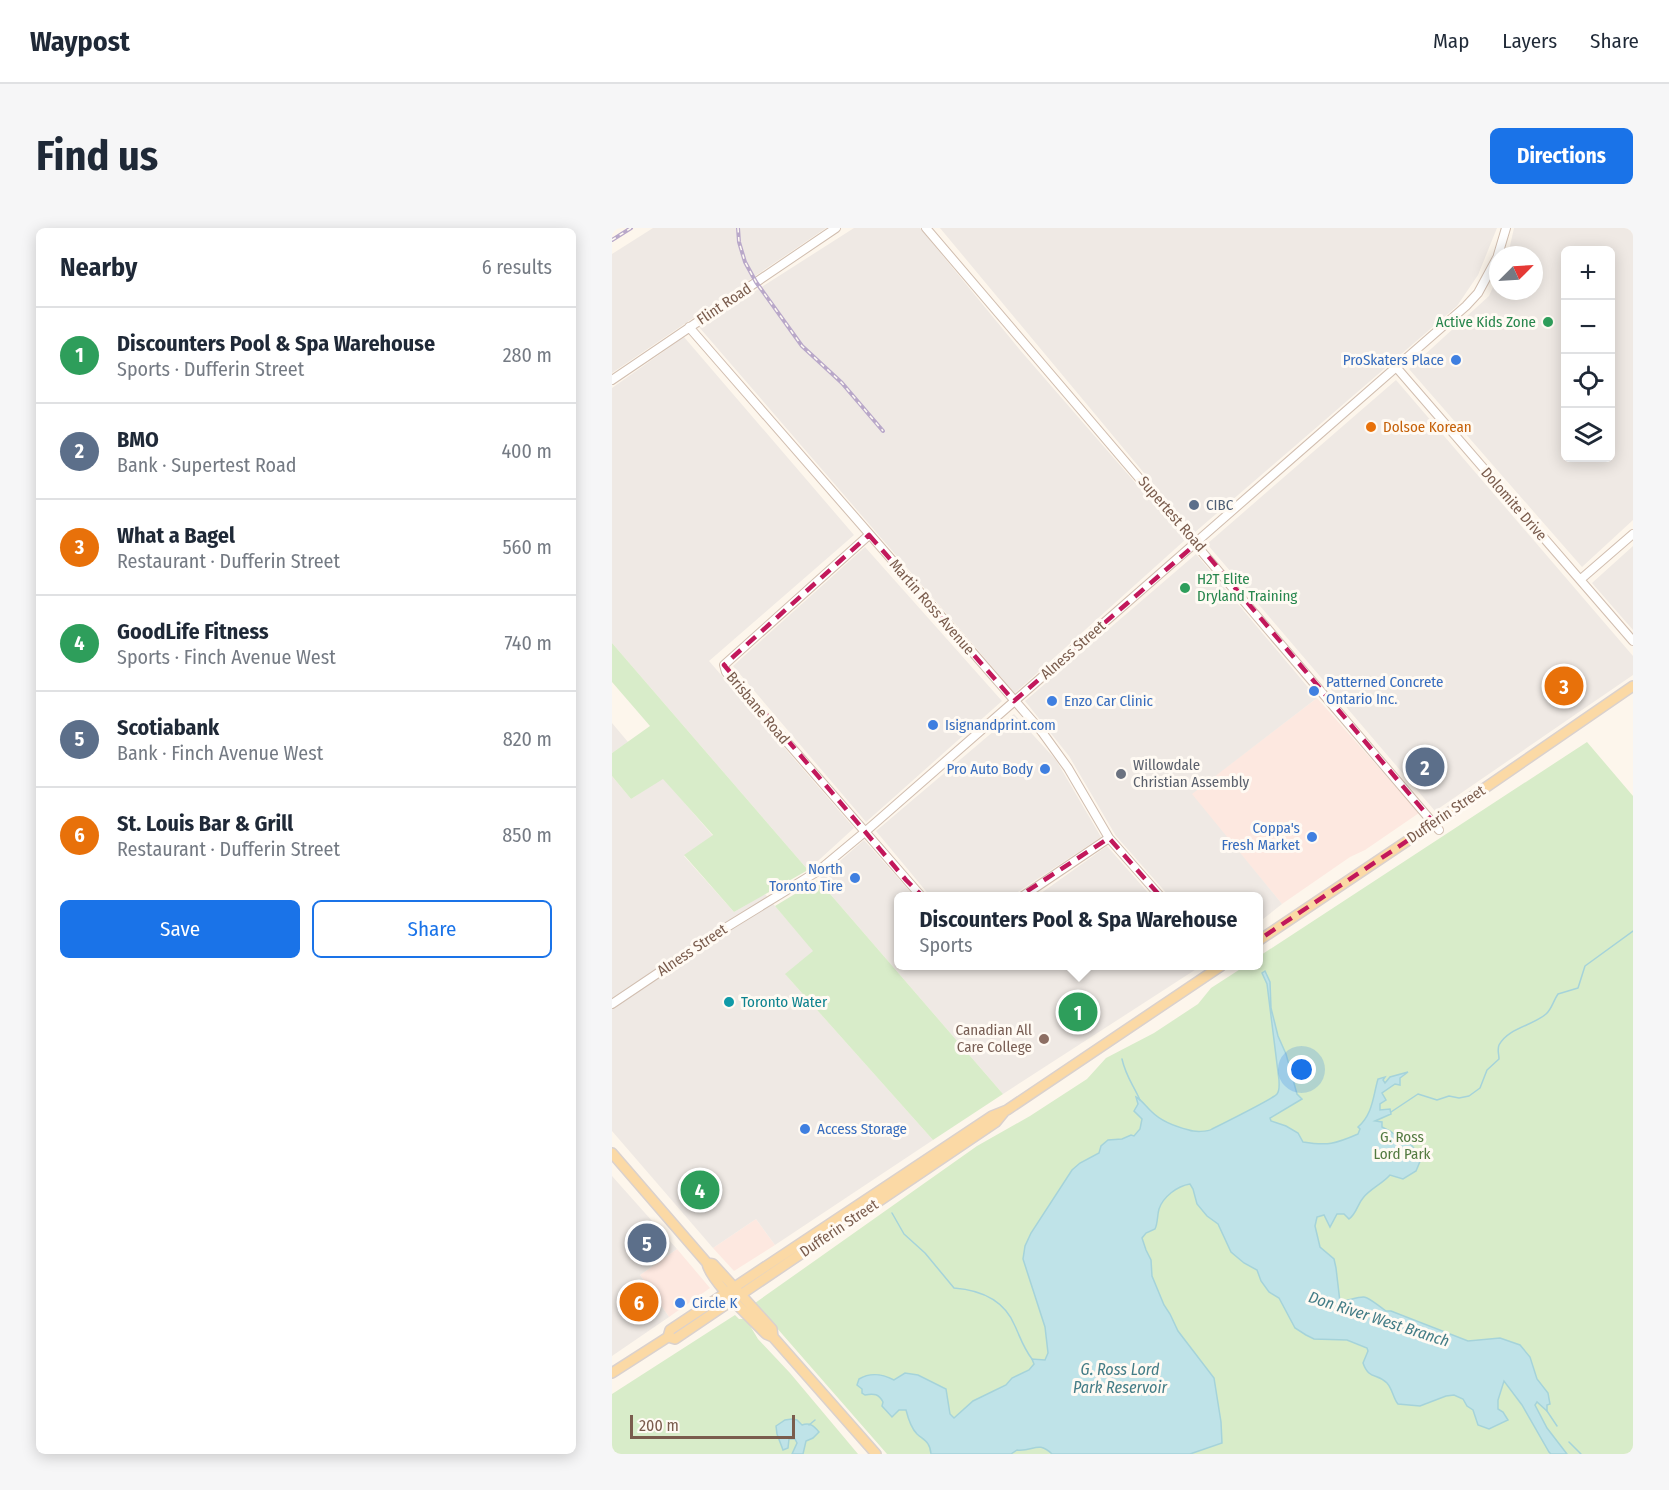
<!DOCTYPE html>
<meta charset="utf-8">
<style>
body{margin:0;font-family:"Fira Sans Condensed",sans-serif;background:#f6f6f7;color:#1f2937}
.controls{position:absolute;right:18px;top:18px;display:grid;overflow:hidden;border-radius:9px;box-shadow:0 3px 15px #0003}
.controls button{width:54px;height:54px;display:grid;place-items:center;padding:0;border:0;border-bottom:2px solid #e0e1e3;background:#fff;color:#1f2937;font:30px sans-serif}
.compass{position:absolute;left:877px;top:18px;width:54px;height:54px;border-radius:50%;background:#fff;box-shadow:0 3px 15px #0003;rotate:66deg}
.scale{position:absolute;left:18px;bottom:15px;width:165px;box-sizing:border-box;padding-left:6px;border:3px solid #7a5c4d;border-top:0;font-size:16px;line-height:21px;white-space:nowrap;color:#7a5c4d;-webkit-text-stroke:4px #fffaf3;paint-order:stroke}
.you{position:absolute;left:690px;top:842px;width:21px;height:21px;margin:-15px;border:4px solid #fff;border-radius:50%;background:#1a73e8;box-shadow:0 0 0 9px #1a73e833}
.badge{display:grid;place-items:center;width:39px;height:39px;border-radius:50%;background:#1a73e8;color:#fff;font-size:20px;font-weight:700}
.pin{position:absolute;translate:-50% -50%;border:3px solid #fff;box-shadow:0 2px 6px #0006}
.popup{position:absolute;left:282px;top:664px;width:369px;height:78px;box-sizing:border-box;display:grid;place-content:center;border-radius:9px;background:#fff;filter:drop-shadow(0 2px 4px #0005);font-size:20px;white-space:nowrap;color:#747a83}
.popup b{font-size:22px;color:#1f2937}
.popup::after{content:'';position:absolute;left:50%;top:100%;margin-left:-12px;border:12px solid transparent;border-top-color:#fff}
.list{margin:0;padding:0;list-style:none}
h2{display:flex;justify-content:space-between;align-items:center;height:78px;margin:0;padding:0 24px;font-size:26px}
h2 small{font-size:20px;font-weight:400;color:#747a83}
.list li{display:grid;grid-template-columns:39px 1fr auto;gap:18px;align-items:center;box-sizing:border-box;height:96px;padding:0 24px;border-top:2px solid #e0e1e3}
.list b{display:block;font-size:22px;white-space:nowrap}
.list p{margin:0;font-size:20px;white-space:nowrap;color:#747a83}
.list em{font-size:20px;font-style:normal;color:#747a83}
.actions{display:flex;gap:12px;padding:18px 24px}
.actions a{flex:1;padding:14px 0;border:2px solid #1a73e8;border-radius:9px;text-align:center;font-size:21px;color:#1a73e8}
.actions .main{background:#1a73e8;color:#fff}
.icon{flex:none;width:33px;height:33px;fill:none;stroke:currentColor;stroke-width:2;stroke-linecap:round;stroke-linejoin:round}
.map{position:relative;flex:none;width:1021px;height:1226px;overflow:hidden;border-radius:9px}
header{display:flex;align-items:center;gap:36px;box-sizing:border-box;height:84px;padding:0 30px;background:#fff;border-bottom:2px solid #e0e1e3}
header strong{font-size:28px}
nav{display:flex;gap:33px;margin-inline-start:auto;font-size:21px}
.intro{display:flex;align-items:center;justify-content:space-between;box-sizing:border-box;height:144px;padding:0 36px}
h1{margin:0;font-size:42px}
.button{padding:15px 27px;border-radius:9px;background:#1a73e8;color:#fff;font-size:21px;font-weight:700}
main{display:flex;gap:36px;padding:0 36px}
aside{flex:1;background:#fff;border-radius:9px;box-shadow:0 3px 15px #0003}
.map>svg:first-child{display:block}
</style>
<header>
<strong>Waypost</strong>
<nav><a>Map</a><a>Layers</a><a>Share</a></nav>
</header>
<div class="intro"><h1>Find us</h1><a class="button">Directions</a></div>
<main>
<aside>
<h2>Nearby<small>6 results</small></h2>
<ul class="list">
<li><span class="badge" style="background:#2e9e5b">1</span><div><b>Discounters Pool &amp; Spa Warehouse</b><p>Sports · Dufferin Street</p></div><em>280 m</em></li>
<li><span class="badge" style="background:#5c6f8a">2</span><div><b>BMO</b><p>Bank · Supertest Road</p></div><em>400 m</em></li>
<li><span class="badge" style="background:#e8710a">3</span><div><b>What a Bagel</b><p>Restaurant · Dufferin Street</p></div><em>560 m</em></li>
<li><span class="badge" style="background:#2e9e5b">4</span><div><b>GoodLife Fitness</b><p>Sports · Finch Avenue West</p></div><em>740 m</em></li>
<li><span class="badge" style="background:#5c6f8a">5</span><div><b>Scotiabank</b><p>Bank · Finch Avenue West</p></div><em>820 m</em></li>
<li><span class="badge" style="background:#e8710a">6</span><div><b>St. Louis Bar &amp; Grill</b><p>Restaurant · Dufferin Street</p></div><em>850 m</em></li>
</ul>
<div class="actions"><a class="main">Save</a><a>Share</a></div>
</aside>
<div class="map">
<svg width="1021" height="1226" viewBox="0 0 1021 1226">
<rect width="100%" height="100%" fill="#fdf6ec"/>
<!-- commercial -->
<path fill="#fde8e0" d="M705 470 807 585 753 622 738 629 670 676 579 566Z
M144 991 163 1017 122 1043 101 1020Z
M65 1021 98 1060 57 1089 28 1047Z"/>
<!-- industrial -->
<path fill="#efe9e4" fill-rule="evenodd" d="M41 0H214L0 145V26Z
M242 0H308L408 122 573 312 403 465 87 99Z
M328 0H885L866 47 845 78 582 305Z
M902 0H1021V292L970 339 797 141 877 68 886 48V63H922V27H896ZM954 22H999V230H954Z
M72 109 242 307 97 433 242 600 196 642 0 415V160Z
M784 152 1021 428V447L823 583 595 316Z
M1021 318V402L980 355Z
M253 319 390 473 254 594 121 438Z
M584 326 705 470 580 566 670 676 646 695V668H557L504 608 457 528 413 473Z
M402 486 444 532 489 609 400 668H318L264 603Z
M0 495 16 514 0 525Z
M0 548 19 571 51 550 101 608 72 628 122 684 153 666 163 678 202 723 174 747 321 912 163 1017 144 991 101 1020 0 903Z
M252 612 302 668H286V738H589L391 866 206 652Z
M495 618 539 668H425Z
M0 948 65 1021 28 1047 57 1089 0 1128Z"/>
<!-- green -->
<path fill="#d8ecc9" d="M0 415 196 642 122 684 72 627 101 607 51 551 19 571 0 548V525L38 498 0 454Z
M975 514 1021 568V1226H275L143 1075 365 918 418 888 475 851 494 830 542 805 586 776 599 760 633 738H646V729Z
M206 652 391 866 321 912 173 746 201 723 163 678Z
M123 1087 127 1091H134L146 1111 178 1145 246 1226H0V1166Z"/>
<!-- water -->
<path fill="#bfe3e8" stroke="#a5d3da" stroke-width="1.5" d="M653 743 658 754 659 780 666 808 674 826 685 866 690 871 658 890 659 893 674 898 686 905 691 914C716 918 723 916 746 906L748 901 746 899C761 886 761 868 766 851L773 849 771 852 773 855 778 849 796 844 788 850V857L783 856 770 865 774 872 768 876V882L778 881 779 886 763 893 770 894V899L778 903C783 908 786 907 792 910 799 914 805 925 809 931L804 943 791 951 778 947C770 956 758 961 751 970 745 977 745 985 737 991L732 986H725L718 999 712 987 705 989 703 998 708 1019 722 1031 724 1040 728 1074C758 1067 749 1065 774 1083H779L856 1113 888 1110 908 1117 918 1129 925 1151 936 1165 938 1176 935 1177V1183L925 1174 923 1177 935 1200 955 1226H939L937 1224 910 1177 892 1153 886 1172V1181L891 1184 896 1192 877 1201 866 1197 861 1182 855 1178 851 1171 842 1167 834 1168 808 1178 786 1176C781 1170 781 1162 775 1155 765 1145 757 1152 751 1135L756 1123 755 1120 735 1112 702 1111 694 1107 683 1100 667 1070 657 1064 649 1053 645 1042 632 1035 619 1024 606 996 595 988 585 976 581 961 578 956C565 958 551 969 547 981 545 988 546 995 543 1001L534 1005 530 1010 534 1022 539 1032 540 1048 552 1077 558 1086 566 1103 602 1150 609 1194 610 1215 578 1226H440C426 1212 421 1224 405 1222L399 1226H319C318 1214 313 1213 305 1206 299 1200 296 1190 294 1182H287L280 1189 270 1178 271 1174C267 1166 262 1165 253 1167L250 1165V1161L245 1157 247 1151C259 1144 270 1146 282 1152L293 1145 306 1147 334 1161 338 1186 342 1190 361 1173 394 1157 400 1150 417 1142 422 1136 420 1131 433 1132 436 1125 433 1099 411 1031 413 1018 419 1005 460 942 468 935 487 925 489 918 496 912 510 911 519 907 522 908 528 901 530 891 522 883 526 876 524 869C530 872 534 879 540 884 549 893 565 899 577 902 582 904 596 904 600 901 608 897 662 870 665 866 668 862 667 857 667 852L655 756 650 745Z
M180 1191 185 1192 190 1197C198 1194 202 1198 207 1204L201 1210 194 1213 191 1226H180L185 1215 183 1211H177L176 1220 171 1222 165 1206 164 1198 173 1192Z"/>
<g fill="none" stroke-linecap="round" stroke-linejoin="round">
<!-- stream -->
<path stroke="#a5d3da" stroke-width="1.5" d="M510 831C514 849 521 856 528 872
M779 884 806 866 825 872 837 868 847 870 857 868 868 860 875 842 887 831C887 826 885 822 887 817 896 800 920 798 934 786 940 781 941 773 946 766L966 760 973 738 1021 703
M280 985 292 1006 313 1025 342 1060C368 1062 392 1071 403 1098 409 1111 411 1119 420 1131
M935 1183 945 1198
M197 1197 203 1192
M957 1214 969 1226"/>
<defs>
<path id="minor" d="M314 0 827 602
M886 27 894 0
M77 99 430 504 456 540 497 610 548 668
M784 139 1021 413
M0 152 224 0
M257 307 112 437 114 444 309 668
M969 351 1021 306
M411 668 497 610
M0 776 110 702 206 643 254 603 854 78 866 65 886 28"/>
<path id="major" d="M646 713 822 595 1021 458
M0 925 95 1035 101 1036 160 1101 161 1109
M95 1035C97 1052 141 1092 154 1106L161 1109 264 1226
M56 1109 63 1111 384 894 393 883
M0 1145 56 1109 58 1102 380 888 395 882 609 738"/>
</defs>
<!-- minor casing -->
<use href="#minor" stroke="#d1beb0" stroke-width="10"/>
<!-- major casing -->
<use href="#major" stroke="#dad1cd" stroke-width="12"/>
<!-- minor -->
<use href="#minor" stroke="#fff" stroke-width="8"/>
<!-- major -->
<use href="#major" stroke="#fbd9a5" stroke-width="9"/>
<defs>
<path id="rail" d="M126 0 127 14 133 34 144 54 190 118 230 155 271 203
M0 12 19 0"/>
</defs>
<!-- rail casing -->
<use href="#rail" stroke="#b9a8c9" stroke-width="4"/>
<!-- rail -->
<use href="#rail" stroke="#fffaf3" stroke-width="1.5" stroke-dasharray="4.5" stroke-linecap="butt"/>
</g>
<!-- marked area -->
<path fill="none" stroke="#c2185b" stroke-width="4.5" stroke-dasharray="12 8" stroke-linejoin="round" d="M257 307 402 473 585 315 822 595 609 737 497 610 349 706 294 652 112 437Z"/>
<!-- markers -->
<g fill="#2e9e5b" stroke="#fffaf3" stroke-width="2">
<circle cx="936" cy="94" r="6"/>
<circle cx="573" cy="360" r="6"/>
</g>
<g fill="#3f7fe0" stroke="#fffaf3" stroke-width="2">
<circle cx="844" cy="132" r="6"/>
<circle cx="702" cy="463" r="6"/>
<circle cx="440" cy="473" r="6"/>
<circle cx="321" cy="497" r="6"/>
<circle cx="433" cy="541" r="6"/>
<circle cx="700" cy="609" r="6"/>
<circle cx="243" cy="650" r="6"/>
<circle cx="193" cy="901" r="6"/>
<circle cx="68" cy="1075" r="6"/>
</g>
<circle fill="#e8710a" stroke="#fffaf3" stroke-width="2" cx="759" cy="199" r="6"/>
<circle fill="#5c6f8a" stroke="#fffaf3" stroke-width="2" cx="582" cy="277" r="6"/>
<circle fill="#6b7280" stroke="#fffaf3" stroke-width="2" cx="509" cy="546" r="6"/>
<circle fill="#0f9aa8" stroke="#fffaf3" stroke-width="2" cx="117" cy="774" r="6"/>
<circle fill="#8d6e63" stroke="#fffaf3" stroke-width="2" cx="432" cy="811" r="6"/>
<g text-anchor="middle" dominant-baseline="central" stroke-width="6" stroke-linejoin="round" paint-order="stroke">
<!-- street labels -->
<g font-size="15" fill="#7a5c4d" stroke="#fffaf3">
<text transform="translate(112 76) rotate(-34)">Flint Road</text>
<text transform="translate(902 276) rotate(49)">Dolomite Drive</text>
<text transform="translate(560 286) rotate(49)">Supertest Road</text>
<text transform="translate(320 379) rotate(49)">Martin Ross Avenue</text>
<text transform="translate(461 422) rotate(-41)">Alness Street</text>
<text transform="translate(146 480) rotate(50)">Brisbane Road</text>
<text transform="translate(834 586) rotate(-34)">Dufferin Street</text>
<text transform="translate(80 722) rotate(-34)">Alness Street</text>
<text transform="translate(227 1000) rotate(-34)">Dufferin Street</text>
</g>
<!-- leisure labels -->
<g font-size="15" fill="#27864d" stroke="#fffaf3" text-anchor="end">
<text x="924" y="94">Active Kids Zone</text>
<text x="585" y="351" text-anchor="start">H2T Elite<tspan x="585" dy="17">Dryland Training</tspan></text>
</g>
<!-- shop labels -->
<g font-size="15" fill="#366cbe" stroke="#fffaf3" text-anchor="start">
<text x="832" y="132" text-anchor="end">ProSkaters Place</text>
<text x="714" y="454">Patterned Concrete<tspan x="714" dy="17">Ontario Inc.</tspan></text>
<text x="452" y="473">Enzo Car Clinic</text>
<text x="333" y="497">Isignandprint.com</text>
<text x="421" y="541" text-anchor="end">Pro Auto Body</text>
<text x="688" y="600" text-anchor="end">Coppa's<tspan x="688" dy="17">Fresh Market</tspan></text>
<text x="231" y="641" text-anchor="end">North<tspan x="231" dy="17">Toronto Tire</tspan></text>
<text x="205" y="901">Access Storage</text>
<text x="80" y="1075">Circle K</text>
</g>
<!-- food labels -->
<g font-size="15" fill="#c56008" stroke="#fffaf3" text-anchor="start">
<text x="771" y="199">Dolsoe Korean</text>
</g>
<!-- service labels -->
<g font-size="15" fill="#4e5e75" stroke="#fffaf3" text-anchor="start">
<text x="594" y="277">CIBC</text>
</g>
<!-- worship labels -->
<g font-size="15" fill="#5b616d" stroke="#fffaf3" text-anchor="start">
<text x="521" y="537">Willowdale<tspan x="521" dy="17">Christian Assembly</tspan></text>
</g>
<!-- culture labels -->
<g font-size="15" fill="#0d838f" stroke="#fffaf3" text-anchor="start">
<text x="129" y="774">Toronto Water</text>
</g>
<!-- education labels -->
<g font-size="15" fill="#785e54" stroke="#fffaf3" text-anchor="end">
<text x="420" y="802">Canadian All<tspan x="420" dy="17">Care College</tspan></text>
</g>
<!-- park labels -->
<g font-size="15" fill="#537a41" stroke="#fffaf3">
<text x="790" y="909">G. Ross<tspan x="790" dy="17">Lord Park</tspan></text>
</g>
<!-- water labels -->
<g font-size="16" font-style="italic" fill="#437c86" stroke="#fffaf3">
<text transform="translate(767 1091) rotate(18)">Don River West Branch</text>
<text x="508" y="1141">G. Ross Lord<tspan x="508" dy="18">Park Reservoir</tspan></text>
</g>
</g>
</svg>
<div class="controls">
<button>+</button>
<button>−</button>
<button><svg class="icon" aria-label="locate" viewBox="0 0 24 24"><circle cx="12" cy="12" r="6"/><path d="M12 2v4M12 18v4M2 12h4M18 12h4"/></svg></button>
<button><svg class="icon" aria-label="layers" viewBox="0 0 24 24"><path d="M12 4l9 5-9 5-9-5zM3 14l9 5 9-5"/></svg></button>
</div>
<svg class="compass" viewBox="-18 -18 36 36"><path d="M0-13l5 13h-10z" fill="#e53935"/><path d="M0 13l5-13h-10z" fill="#747a83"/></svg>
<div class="scale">200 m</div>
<div class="you"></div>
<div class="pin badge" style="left:466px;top:784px;background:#2e9e5b">1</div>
<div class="popup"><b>Discounters Pool &amp; Spa Warehouse</b>Sports</div>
<div class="pin badge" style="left:813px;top:539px;background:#5c6f8a">2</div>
<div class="pin badge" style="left:952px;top:458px;background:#e8710a">3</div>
<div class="pin badge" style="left:88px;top:962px;background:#2e9e5b">4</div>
<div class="pin badge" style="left:35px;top:1015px;background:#5c6f8a">5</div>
<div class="pin badge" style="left:27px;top:1074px;background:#e8710a">6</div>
</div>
</main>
